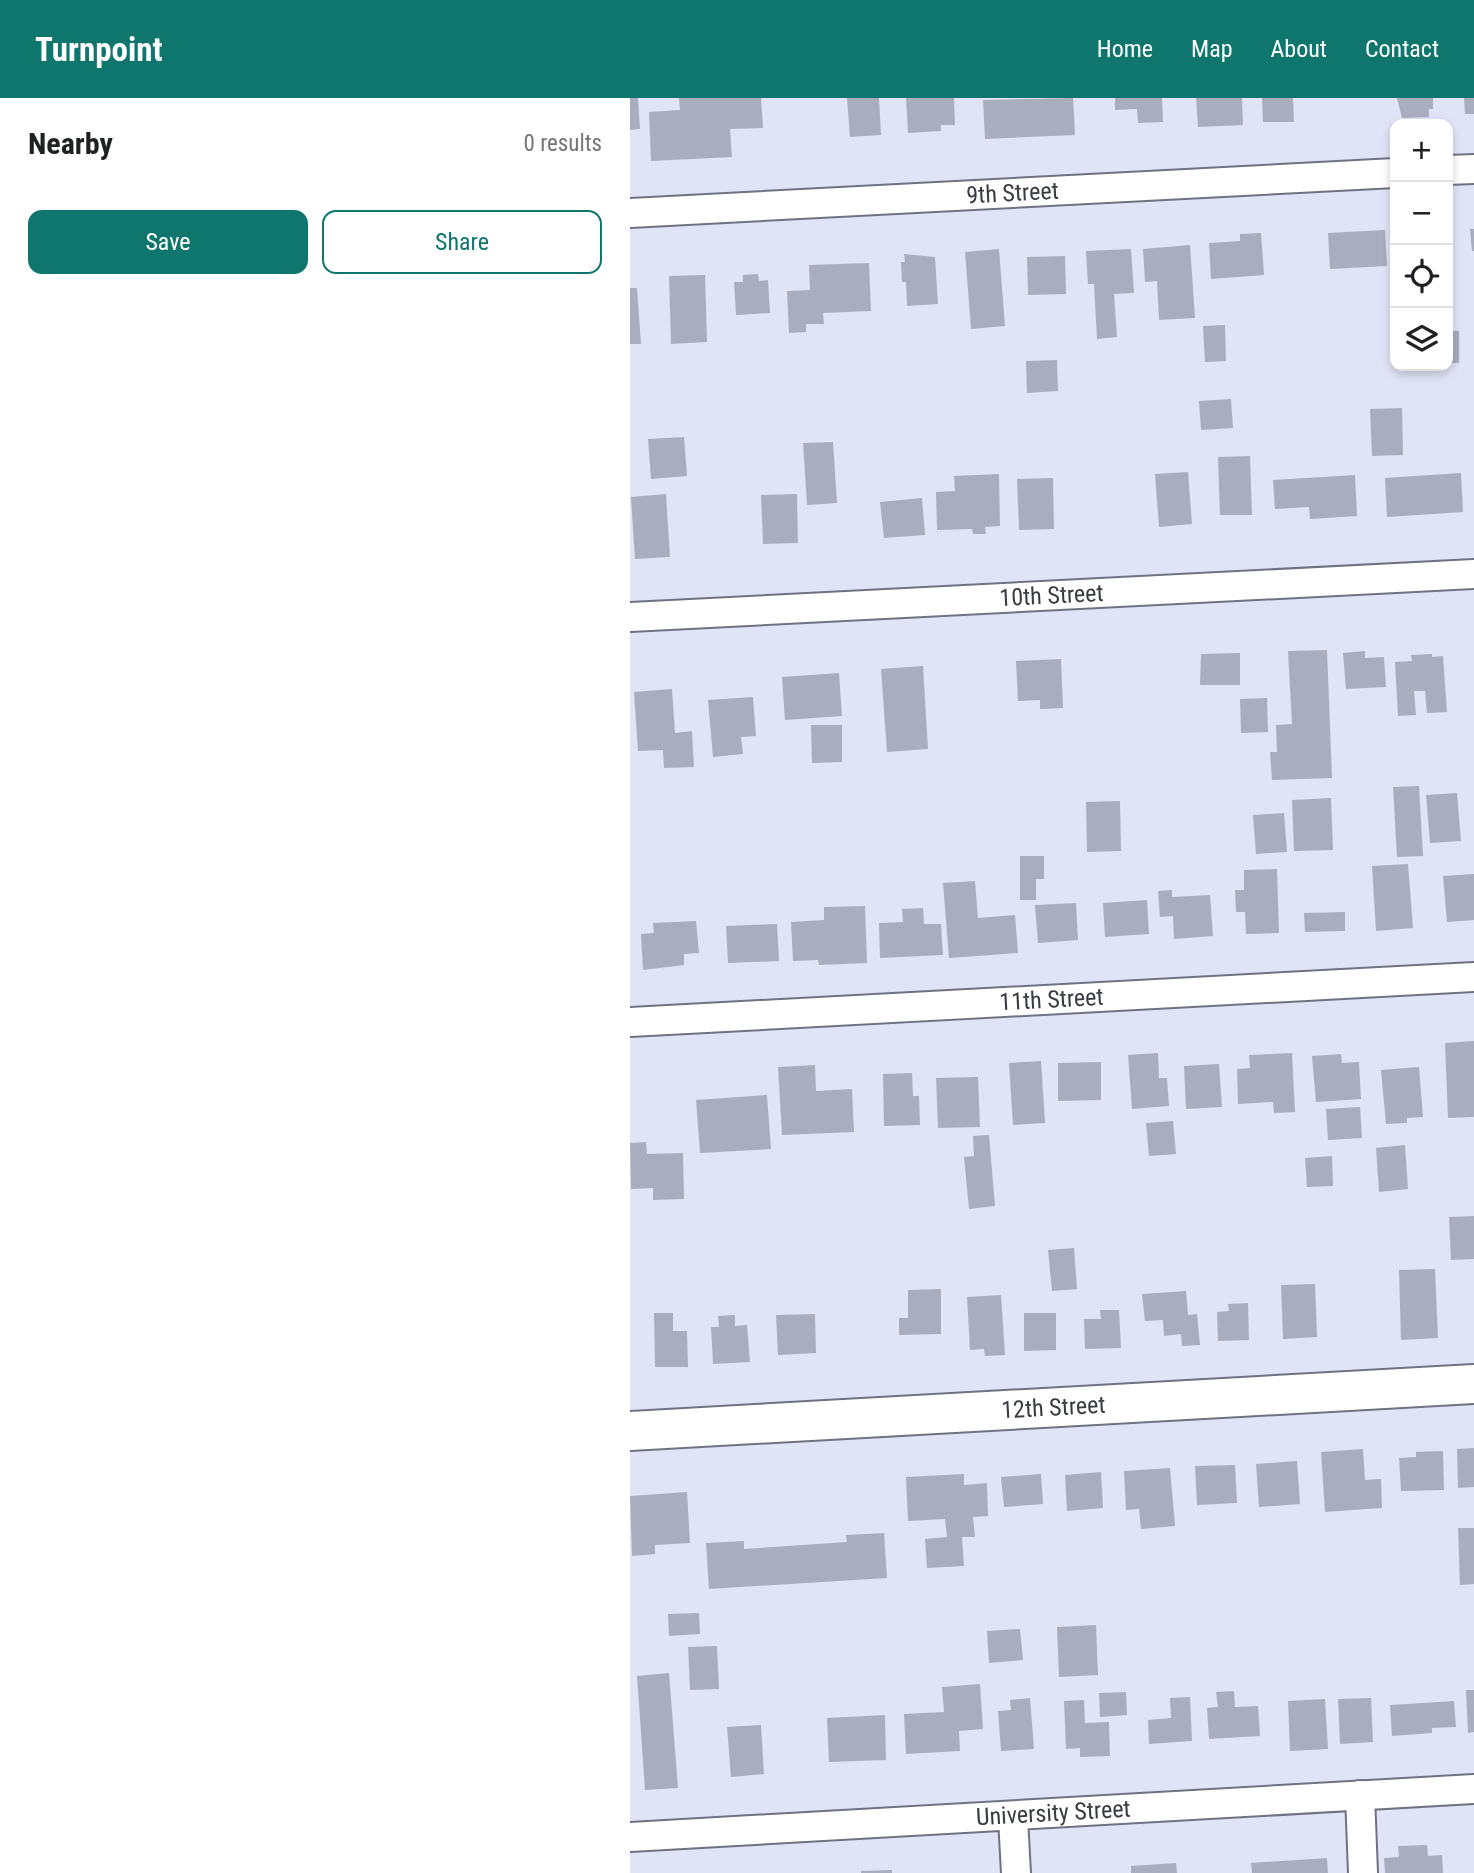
<!DOCTYPE html>
<meta charset="utf-8">
<style>
body{margin:0;font-family:"Roboto Condensed",sans-serif;background:#f2f2f2;color:#202124}
.controls{position:absolute;right:21px;top:21px;display:grid;overflow:hidden;border-radius:14px;box-shadow:0 4px 10px #0003}
.controls button{width:63px;height:63px;display:grid;place-items:center;padding:0;border:0;border-bottom:2px solid #e0e0e0;background:#fff;color:#202124;font:35px sans-serif}
.list{margin:0;padding:0;list-style:none}
h2{display:flex;justify-content:space-between;align-items:center;height:91px;margin:0;padding:0 28px;font-size:30px}
h2 small{font-size:23px;font-weight:400;color:#757577}
.actions{display:flex;gap:14px;padding:21px 28px}
.actions a{flex:1;padding:16px 0;border:2px solid #0f766e;border-radius:14px;text-align:center;font-size:24px;color:#0f766e}
.actions .main{background:#0f766e;color:#fff}
.icon{flex:none;width:38px;height:38px;fill:none;stroke:currentColor;stroke-width:2;stroke-linecap:round;stroke-linejoin:round}
.map{position:relative;flex:none;width:844px;height:1775px;overflow:hidden}
header{display:flex;align-items:center;gap:42px;box-sizing:border-box;height:98px;padding:0 35px;background:#0f766e;color:#fff}
header strong{font-size:33px}
nav{display:flex;gap:38px;margin-inline-start:auto;font-size:24px}
main{display:flex}
aside{flex:1;background:#fff}
.map>svg:first-child{display:block}
</style>
<header>
<strong>Turnpoint</strong>
<nav><a>Home</a><a>Map</a><a>About</a><a>Contact</a></nav>
</header>
<main>
<aside>
<h2>Nearby<small>0 results</small></h2>
<ul class="list">
</ul>
<div class="actions"><a class="main">Save</a><a>Share</a></div>
</aside>
<div class="map">
<svg width="844" height="1775" viewBox="0 0 844 1775">
<rect width="100%" height="100%" fill="#e1e4f6"/>
<!-- building -->
<path fill="#aaadbe" d="M0 0H8L10 31 0 32Z
M49 0H131L133 30 100 31 102 59 21 63 19 14 50 12Z
M217 0H249L251 37 220 39Z
M276 0H324L325 27H311V33L278 35Z
M443 0 445 37 355 41 353 2Z
M485 0H532L533 24 508 25 507 11 485 12Z
M566 0H612L613 27 568 29Z
M632 0H663L664 24H633Z
M767 0H803V11H799V19L772 20Z
M834 0H844V16H835Z
M840 131H844V153H842Z
M755 132 757 168 700 171 698 135Z
M631 135 634 177 581 181 579 145 610 143V136Z
M560 147 565 220 529 222 527 183 515 184 513 151Z
M369 151 375 228 341 231 335 154Z
M501 151 504 195 484 196 487 239 467 241 464 186H458L456 153Z
M274 156 305 159 308 206 277 208 276 184H272L271 164H275Z
M435 158 436 196 398 197 397 159Z
M239 165 241 213 193 215 194 226H176V234L159 235 157 193 180 192 179 167Z
M128 176 129 183 138 182 140 215 106 217 104 184H113V177Z
M75 177 77 244 41 246 39 178Z
M0 190H7L11 246H0Z
M595 227 596 263 575 264 573 228Z
M818 233H829V265H818Z
M427 262 428 293 397 295 396 263Z
M601 301 603 330 571 332 569 303Z
M772 310 773 357 742 358 740 311Z
M54 339 57 378 21 381 18 341Z
M203 344 207 405 177 407 173 345Z
M620 358 622 417H590L588 359Z
M558 374 562 426 529 429 525 376Z
M831 375 833 414 757 419 755 380Z
M369 376 370 428 355 429 356 436H343L342 431 307 432 306 394 325 393 324 378Z
M725 377 727 418 680 421 679 409 645 411 643 382Z
M423 380 424 431 389 432 387 381Z
M36 396 40 459 5 461 1 399Z
M167 396 168 445 133 446 131 397Z
M292 400 295 437 254 440 250 404Z
M697 552 702 680 642 682 640 654H647L646 627 662 626 658 553Z
M735 553V560L754 559 756 589 716 591 713 555Z
M610 555V587H570L571 556Z
M802 556V559L813 558 817 614 797 615 795 593H784L786 617 768 618 765 564 782 563 781 557Z
M431 561 433 610 410 611V602L388 603 386 563Z
M293 568 298 651 257 654 251 571Z
M209 575 212 618 155 622 152 579Z
M42 591 45 635 62 633 64 669 34 670 33 652 8 653 4 594Z
M123 599 126 638 111 639 113 656 83 659 78 602Z
M637 600 638 634 611 635 610 601Z
M181 627H212V664L182 665Z
M789 688 793 758 767 759 763 689Z
M827 695 831 743 800 745 796 697Z
M701 700 703 752 664 753 662 702Z
M490 703 491 753 457 754 456 704Z
M654 715 657 754 626 756 623 717Z
M390 758H414V781H406V802H390Z
M778 766 783 830 746 833 742 768Z
M647 771 649 835 616 836 615 814H606L605 792H614V772Z
M844 776V822L817 824 813 778Z
M345 783 348 820 385 817 388 855 319 860 313 785Z
M542 792V799L580 797 583 838 544 841 543 818 530 819 528 793Z
M517 802 519 836 475 839 473 805Z
M446 805 448 842 408 845 405 807Z
M235 808 237 865 189 867 188 862 163 863 161 824 194 822V809Z
M293 810 294 826H311L313 857 250 860 249 825 273 824 272 811Z
M715 814V833L675 834 674 815Z
M66 823 69 855 54 856V867L13 872 11 836 24 835 23 825Z
M147 826 149 863 98 865 96 828Z
M844 943V1019L818 1020 815 945Z
M528 955 529 980H537L539 1008 502 1011 498 957Z
M662 955 665 1014 644 1015 643 1004 608 1006 607 971 620 970 619 957Z
M711 956 712 965 729 964 731 1001 686 1004 682 958Z
M411 963 415 1025 383 1027 379 965Z
M471 964V1002L428 1003V965Z
M589 966 592 1009 556 1011 554 968Z
M185 967 186 993 222 991 224 1034 152 1037 148 969Z
M789 969 793 1019 777 1020V1025L756 1026 751 972Z
M282 975 283 998H289L290 1027 254 1028 253 976Z
M348 979 350 1029 308 1030 306 980Z
M137 997 141 1051 70 1055 66 1002Z
M730 1009 732 1040 698 1042 696 1011Z
M543 1023 546 1056 519 1058 516 1025Z
M359 1037 365 1108 339 1111 334 1059 344 1058 343 1038Z
M16 1044 17 1056 53 1055 54 1101 23 1102V1090L1 1091 0 1045Z
M775 1047 778 1091 749 1094 746 1050Z
M702 1058 703 1088 677 1089 675 1060Z
M844 1118V1161L821 1162 819 1119Z
M444 1150 447 1191 422 1193 418 1152Z
M805 1171 808 1240 771 1242 769 1172Z
M685 1186 687 1239 653 1241 651 1187Z
M311 1191V1236L269 1237V1220H278V1192Z
M556 1193 558 1217 567 1216 570 1247 552 1248 551 1236 534 1238 533 1222 515 1223 512 1196Z
M371 1197 375 1257 355 1258 354 1251 340 1252 337 1199Z
M618 1205 619 1242 588 1243 587 1214 599 1213 598 1206Z
M470 1212H489L491 1250 455 1251 454 1221H471Z
M24 1215H43V1233H57L58 1269H25Z
M394 1215H426V1252L394 1253Z
M185 1216 186 1255 148 1257 146 1217Z
M105 1217V1228L117 1227 120 1264 83 1266 81 1229H89L88 1218Z
M844 1350V1389L828 1390 827 1351Z
M733 1351 735 1382 751 1381 752 1410 695 1414 691 1354Z
M813 1353 814 1392 771 1393 769 1360 786 1359V1354Z
M667 1363 670 1406 629 1409 626 1366Z
M605 1367 607 1405 567 1407 565 1368Z
M540 1370 545 1428 511 1431 509 1411 496 1412 494 1373Z
M471 1374 473 1410 437 1413 435 1377Z
M334 1376V1387L357 1385 358 1418 343 1419 345 1439H332L334 1468 297 1470 295 1441 317 1439 315 1421 278 1423 276 1379Z
M411 1376 413 1406 374 1409 371 1379Z
M57 1394 60 1445 25 1447V1456L2 1458 0 1398Z
M828 1430H844V1486L830 1487Z
M254 1435 257 1480 79 1491 76 1445 114 1443V1451L217 1444 216 1437Z
M69 1515 70 1536 39 1538 38 1516Z
M466 1527 468 1577 429 1579 427 1529Z
M390 1531 393 1562 359 1565 357 1533Z
M87 1548 89 1591 60 1592 58 1549Z
M39 1575 48 1690 15 1692 7 1578Z
M350 1586 353 1631 329 1633 330 1653 276 1656 274 1616 314 1614 312 1589Z
M836 1592H844V1634L838 1635Z
M604 1593 605 1609 628 1608 630 1638 579 1641 577 1610 588 1609 586 1594Z
M496 1594 497 1617 470 1619 469 1595Z
M560 1599 562 1643 519 1646 518 1622 541 1620 540 1600Z
M400 1600 404 1651 371 1653 368 1613 381 1612 380 1602Z
M741 1600 743 1644 710 1646 708 1601Z
M695 1601 698 1651 660 1653 658 1603Z
M454 1602 455 1625 479 1624 480 1658 450 1659V1650L436 1651 434 1603Z
M824 1603 826 1629 802 1630V1635L762 1638 760 1607Z
M255 1617 256 1662 199 1664 197 1620Z
M131 1627 134 1676 101 1679 97 1629Z
M797 1747 798 1758 812 1757 813 1775H755L754 1760 769 1759 768 1748Z
M697 1760 698 1775H622L621 1765Z
M546 1765 547 1775H501V1768Z
M262 1772V1775H231V1773Z"/>
<g fill="none" stroke-linecap="round" stroke-linejoin="round">
<defs>
<g id="street">
<path d="M818 72 844 71"/>
<path id="s1" d="M0 115 765 75"/>
<path id="s2" d="M0 519 844 476"/>
<path id="s3" d="M0 924 844 879"/>
<path d="M730 1697 733 1775"/>
<path d="M383 1720 386 1775"/>
<path id="s4" d="M0 1739 844 1691"/>
</g>
<g id="secondary">
<path id="s5" d="M0 1333 844 1286"/>
</g>
</defs>
<!-- street casing -->
<use href="#street" stroke="#6f7282" stroke-width="32"/>
<!-- secondary casing -->
<use href="#secondary" stroke="#6f7282" stroke-width="42"/>
<!-- street -->
<use href="#street" stroke="#fff" stroke-width="28"/>
<!-- secondary -->
<use href="#secondary" stroke="#fff" stroke-width="38"/>
</g>
<g text-anchor="middle" dominant-baseline="central" stroke-width="6" stroke-linejoin="round" paint-order="stroke">
<!-- street labels -->
<g font-size="24" fill="#393b42" stroke="#e1e4f6">
<text stroke="none"><textPath href="#s1" startOffset="383">9th Street</textPath></text>
<text stroke="none"><textPath href="#s2" startOffset="422">10th Street</textPath></text>
<text stroke="none"><textPath href="#s3" startOffset="422">11th Street</textPath></text>
<text stroke="none"><textPath href="#s5" startOffset="424">12th Street</textPath></text>
<text stroke="none"><textPath href="#s4" startOffset="424">University Street</textPath></text>
</g>
</g>
</svg>
<div class="controls">
<button>+</button>
<button>−</button>
<button><svg class="icon" aria-label="locate" viewBox="0 0 24 24"><circle cx="12" cy="12" r="6"/><path d="M12 2v4M12 18v4M2 12h4M18 12h4"/></svg></button>
<button><svg class="icon" aria-label="layers" viewBox="0 0 24 24"><path d="M12 4l9 5-9 5-9-5zM3 14l9 5 9-5"/></svg></button>
</div>
</div>
</main>
